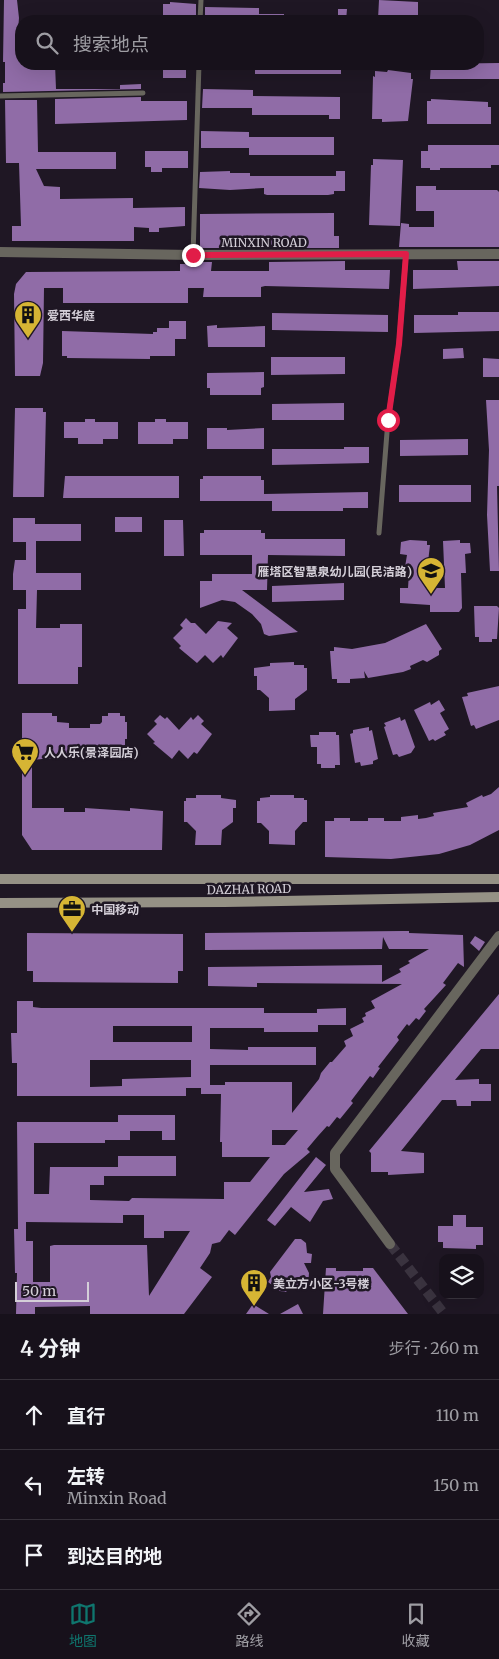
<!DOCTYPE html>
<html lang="zh">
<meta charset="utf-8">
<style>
body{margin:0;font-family:Merriweather,"Noto Sans SC",serif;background:#201a24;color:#f1f3f6}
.controls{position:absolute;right:15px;bottom:15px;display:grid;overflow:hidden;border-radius:10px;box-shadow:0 5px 20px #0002}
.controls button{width:45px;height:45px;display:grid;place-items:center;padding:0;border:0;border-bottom:1px solid #36313a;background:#17111b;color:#f1f3f6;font:25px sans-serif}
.scale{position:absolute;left:15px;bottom:12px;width:74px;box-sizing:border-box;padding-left:5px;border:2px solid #d4cfd8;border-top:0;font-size:14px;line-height:18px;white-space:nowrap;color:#d4cfd8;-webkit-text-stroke:4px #1f1724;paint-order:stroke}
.stop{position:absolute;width:15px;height:15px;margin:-11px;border:4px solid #e11d48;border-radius:50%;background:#fff}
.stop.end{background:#e11d48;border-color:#fff;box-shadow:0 1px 5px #0008}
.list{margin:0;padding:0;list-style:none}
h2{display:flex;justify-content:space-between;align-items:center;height:65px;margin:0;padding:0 20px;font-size:21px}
h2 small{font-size:16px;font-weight:400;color:#9e9da3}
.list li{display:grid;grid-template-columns:32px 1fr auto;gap:15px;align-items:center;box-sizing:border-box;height:70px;padding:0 20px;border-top:1px solid #36313a}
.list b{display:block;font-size:19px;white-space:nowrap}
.list p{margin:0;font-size:16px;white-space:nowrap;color:#9e9da3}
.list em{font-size:16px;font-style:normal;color:#9e9da3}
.icon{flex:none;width:28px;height:28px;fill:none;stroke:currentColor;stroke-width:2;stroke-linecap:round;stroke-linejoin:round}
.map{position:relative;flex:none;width:499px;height:1314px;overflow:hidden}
.search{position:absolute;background:#17111b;box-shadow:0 5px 20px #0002;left:15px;right:15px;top:15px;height:55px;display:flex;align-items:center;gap:12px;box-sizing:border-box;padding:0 18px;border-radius:20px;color:#9e9da3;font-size:19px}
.sheet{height:275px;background:#17111b}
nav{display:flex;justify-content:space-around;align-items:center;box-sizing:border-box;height:70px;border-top:1px solid #36313a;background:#17111b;font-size:14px;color:#9e9da3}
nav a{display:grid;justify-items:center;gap:2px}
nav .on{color:#0f766e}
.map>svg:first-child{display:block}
</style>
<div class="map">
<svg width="499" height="1314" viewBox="0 0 499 1314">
<rect width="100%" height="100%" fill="#1f1724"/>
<!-- building -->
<path fill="#906ca7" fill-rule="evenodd" d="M4 0H17L19 18 17 43H21V64H55L56 89H120V85L141 84V89L3 92V83H5V62H3Z
M379 0 418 2V21H384V19H378Z
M170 2 196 4V16H192L191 21H169V16H163V4H170Z
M205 7 259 8V14H284V21H208V16H205Z
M338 9H347L346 21H338Z
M499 63V79H430L431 64Z
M163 64H186V78H163Z
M255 64H341V74H255Z
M388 70 411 73V79H413L408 121 382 122V119H372L373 76 375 77V71L387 72Z
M203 89 253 90V96L340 97V119H329V115H252V108H202Z
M141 97V101H187V120L55 124V99Z
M431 99 488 102V107H491V124H427V101H431Z
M5 100H37L38 152H116V169H36L44 186 60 187V199L133 198V208L185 207V226L159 228V232H149V228L134 227V241H12V226H21L19 163H6Z
M201 131 249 132V137H334V155H249V148H201Z
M428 145H499V165H491V168H440V170H430V168H421V151H428Z
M145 151H188V168H162V172H151V167H145Z
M373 159 403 160 400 226 369 225 371 165H373Z
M230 171V173H250V176H336V171H345V191H334V194L328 195H267L264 194V188L230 190 199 188 200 172Z
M416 186H436V190H497L499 192V247H399L401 223 409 224V227H434V211H416Z
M334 213V236H339V248H200V214Z
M345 261V270H390L389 289 265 286 261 287V297H203L204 288H188V303H63V288H44L43 363 40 376H15L14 294 16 284 26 272 180 271V264H199V262H212L211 271H269V262Z
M457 261H499V286L413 289V270H458Z
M458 312H499V331L414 333V315H458Z
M272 313 388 315V332L272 330Z
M169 321H186V339H175V356H150V359L67 358V356H62V331L153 334V332H157V328H169Z
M217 325V328L265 326V347H208L207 326Z
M463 348 464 358 443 359V349Z
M271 357H345V374L271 375Z
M483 358 499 359V377H483Z
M264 372V387L261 388V395H210V388H207V373Z
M486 400H499V486H497L499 571H490L487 515 489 450Z
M344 403V420H272V404Z
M15 408H43V412H46L44 497H13Z
M85 419H95V422H118V439H103V444H78V438H64V422H85Z
M155 419H166V422H188V439H173V444H138V422H155Z
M207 428H227V430L264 428V449H207Z
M468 439V455L400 456V440Z
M344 447H369V463L272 465V449H344Z
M65 476H179V498H63Z
M203 476H261V480H264V494L368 492V508H343V511H272V501H200V479H203Z
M399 485H471V502H399Z
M115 517H142V532H115Z
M13 518H35V524H81V541H36V573H81V590H37L36 628H60V624H82V667H78V684H18V609H26V590H13V574L15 560H26V542H13Z
M164 520H183L184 556H164Z
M204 530H261V533H265V539H345V556L268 555 267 590H242L298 632 269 636 264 634 261 624 252 614 235 602 222 600 200 608V581H212V574H252V555H200V533H204Z
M410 540 427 541V545H430L425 588H445L443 541 460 540V543H470L471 553 465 554 466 573H461L462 608 459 612H430V605L400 603V588H408L409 573H404L407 555 400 554 401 542Z
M344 583V600L272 602V586Z
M474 606H497L499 608 497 639H492V642H479V637H475Z
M186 618 191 623H195L206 634 218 621 232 623 227 628 238 638 223 658 221 655 213 663 205 655 197 663 179 648 181 646 173 638 183 628 180 625Z
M426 624 442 649 439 651V655L427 662 423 660 410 666 411 669 403 672 368 678 364 671 365 678 350 679V683H337V679H332L330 651H334V647L352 649 385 643Z
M294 662V665H304V668H307V690L295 699V710L269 711V698L260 690H257V676H254V668L270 666V663Z
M499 686V720L476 729 474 725 471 726 462 697 468 696 467 693Z
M439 700 445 710 440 713 449 729 444 732 446 735 435 741 433 739 429 741 414 710 430 702 431 705Z
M22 713H52V716H57V722L69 723V728H90V724H100L102 722V716H108V713H120V716H125V722H127V739H125V745L111 747 110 756H73L32 760V808H64V812H85V808L130 811V808L163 811 162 850H32L22 835Z
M160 715 165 719 167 717 179 730 191 717 193 720 198 715 204 721 201 724 212 734 197 754 194 752 188 759 179 750 172 759 153 743 155 742 147 734 157 724 154 721Z
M400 717 401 721 405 719 415 747 411 753 399 757 397 754 393 755 384 727 386 726 384 723Z
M369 727V731L372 730 378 759 373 761V764L361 766 360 762 355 763 350 734 353 733V730Z
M319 732H336V735H339L340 765H335V768H321V764H317V747H311L310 735H319Z
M499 787V830L470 845 439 854 391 859 325 857V821H334V818H350V821H368V818H384V821H401V817L418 815V819L426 818 434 816 433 813 468 807 466 803 482 795 483 797 491 794Z
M196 795H221V798L236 800V808H233V822L222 830 221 845H195L196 831 187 822H184V801H186V798H196Z
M270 795H294V798H304V800H307V822H303L295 831V845L269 844V831L261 823H257V801H260V798L270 797Z
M402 931H409V933L463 935 464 967 458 963 443 983 446 985 424 1009 426 1011 419 1020 416 1018 409 1026 407 1024 397 1037 399 1040 378 1067 380 1068 373 1078 370 1076 351 1101 353 1103 340 1119 337 1117 329 1127 327 1126 318 1136 307 1149 310 1152 284 1174 235 1235 229 1230 220 1242 212 1244 210 1253 200 1268 212 1277 184 1314H90V1306L35 1307V1314H16L17 1273H15L14 1229H18L17 1122H118V1115H175V1140H162V1131H130V1140H105V1143H34V1194H49L50 1167H118V1156H176V1176H104V1185H90V1200L129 1201 132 1198 224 1199V1182H250L270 1157H222V1142H220L221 1094H201V1088H186V1096H17V1063H12L11 1033H17V1001H33V1007L41 1008H264V1013H317V1009L346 1008V1025H318V1032H264V1028H210V1049L248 1050V1047H316V1065H210V1085H225V1082H292V1113L319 1079 321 1073 330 1062H332L346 1046 344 1041 353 1036 350 1029 364 1022 362 1018 366 1016 365 1013 375 1008 371 1001 402 984 257 983V987L208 986V967L382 965V982L401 972 399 969 410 963 408 961 429 949H389L383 937 382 949 205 950V933ZM113 1026H192V1042H113ZM90 1060H191V1077L122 1079V1086L90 1087ZM272 1130H298L285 1145H272ZM123 1215H144V1238H164V1231H190L149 1296 147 1245H54L50 1246V1282H33V1241H26V1222L123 1223Z
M27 933 183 934V971H178V983L33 982V971H27Z
M475 936 485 942 479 951 470 943Z
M499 994V1049H481L455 1080 479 1079V1084H491V1101H471V1106H457L456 1100H442L401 1151 424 1153V1173L388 1175V1172H371V1153L369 1151Z
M316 1157 326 1165 304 1192 329 1189 333 1199 323 1201 310 1222 291 1207 275 1226 267 1220Z
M453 1215H466V1227H483V1245H476V1249L443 1248V1242H438V1226H453Z
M295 1239H301L306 1243 307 1253 312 1254 311 1263H304L309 1273 308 1286 291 1285 286 1292 280 1291 268 1282 271 1277 270 1272Z
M326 1268H336V1271H363V1268H373L408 1314H323Z
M253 1304 269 1314H246Z
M298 1304 303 1314H280Z"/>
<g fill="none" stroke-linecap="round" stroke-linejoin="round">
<!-- secondary-tunnel -->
<path stroke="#3a333f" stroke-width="10" stroke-dasharray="10 5" stroke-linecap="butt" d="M390 1244 444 1314"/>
<!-- lane -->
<path stroke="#68665e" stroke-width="5" d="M200 21 201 0
M0 96 143 93
M193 255 199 64
M379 533 388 420 399 344 406 254"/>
<!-- street -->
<path stroke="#68665e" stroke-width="10" d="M0 252 193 255 499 254
M390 1244 335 1169V1153L499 936"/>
<!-- secondary -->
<path stroke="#959185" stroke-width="10" d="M0 879H499
M0 903 224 902 499 897"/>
</g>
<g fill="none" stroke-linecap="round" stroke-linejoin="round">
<!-- route -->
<path stroke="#e11d48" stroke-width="6" d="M193 255 406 254 399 344 388 420"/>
</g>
<!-- icons -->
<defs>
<symbol id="building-pin" viewBox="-11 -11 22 30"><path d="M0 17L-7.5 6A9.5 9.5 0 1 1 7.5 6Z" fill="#d6b534" stroke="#1f1724"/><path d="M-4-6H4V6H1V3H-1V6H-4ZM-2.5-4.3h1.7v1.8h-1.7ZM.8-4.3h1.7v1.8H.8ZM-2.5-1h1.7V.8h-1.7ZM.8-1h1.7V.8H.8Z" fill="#111"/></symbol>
<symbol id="school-pin" viewBox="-11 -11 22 30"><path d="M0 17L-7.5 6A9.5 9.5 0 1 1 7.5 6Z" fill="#d6b534" stroke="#1f1724"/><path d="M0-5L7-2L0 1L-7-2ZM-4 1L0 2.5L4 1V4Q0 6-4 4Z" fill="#111"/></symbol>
<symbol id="supermarket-pin" viewBox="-11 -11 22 30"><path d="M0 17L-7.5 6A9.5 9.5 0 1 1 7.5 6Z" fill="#d6b534" stroke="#1f1724"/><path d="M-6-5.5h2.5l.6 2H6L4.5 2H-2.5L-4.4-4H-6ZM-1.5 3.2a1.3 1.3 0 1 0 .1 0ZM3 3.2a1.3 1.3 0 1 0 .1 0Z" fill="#111"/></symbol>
<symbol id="office-pin" viewBox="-11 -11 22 30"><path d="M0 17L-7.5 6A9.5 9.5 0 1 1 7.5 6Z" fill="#d6b534" stroke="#1f1724"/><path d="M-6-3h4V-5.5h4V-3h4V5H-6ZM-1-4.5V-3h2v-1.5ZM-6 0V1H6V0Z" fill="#111"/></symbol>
</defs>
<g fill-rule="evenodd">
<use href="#building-pin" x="12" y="299" width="32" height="43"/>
<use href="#school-pin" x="415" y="555" width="32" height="43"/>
<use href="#supermarket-pin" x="9" y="736" width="32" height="43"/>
<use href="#office-pin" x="56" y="893" width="32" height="43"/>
<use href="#building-pin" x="238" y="1267" width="32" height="43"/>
</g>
<g text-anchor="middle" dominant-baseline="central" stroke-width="5" stroke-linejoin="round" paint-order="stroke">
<!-- street labels -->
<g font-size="12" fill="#d4cfd8" stroke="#1f1724">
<text x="264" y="242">MINXIN ROAD</text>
<text transform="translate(249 889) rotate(-1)">DAZHAI ROAD</text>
</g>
<!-- poi labels -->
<g font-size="12" font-weight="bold" fill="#d4cfd8" stroke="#1f1724" text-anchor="start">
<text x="47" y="315">爱西华庭</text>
<text x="412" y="571" text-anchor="end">雁塔区智慧泉幼儿园(民洁路)</text>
<text x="44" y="752">人人乐(景泽园店)</text>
<text x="91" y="909">中国移动</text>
<text x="273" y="1283">美立方小区-3号楼</text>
</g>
</g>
</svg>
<div class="controls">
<button><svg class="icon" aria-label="layers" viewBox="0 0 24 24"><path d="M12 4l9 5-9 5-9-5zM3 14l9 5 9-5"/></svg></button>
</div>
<div class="scale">50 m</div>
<div class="stop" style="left:388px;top:420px"></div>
<div class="stop end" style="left:193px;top:255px"></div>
<div class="search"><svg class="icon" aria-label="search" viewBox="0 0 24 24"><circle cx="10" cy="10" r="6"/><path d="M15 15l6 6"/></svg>搜索地点</div>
</div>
<section class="sheet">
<h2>4 分钟<small>步行 · 260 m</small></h2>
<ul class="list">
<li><svg class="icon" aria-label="ahead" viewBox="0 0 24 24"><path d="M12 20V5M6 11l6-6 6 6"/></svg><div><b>直行</b></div><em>110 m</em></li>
<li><svg class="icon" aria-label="left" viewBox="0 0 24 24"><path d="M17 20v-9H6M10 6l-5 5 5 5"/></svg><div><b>左转</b><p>Minxin Road</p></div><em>150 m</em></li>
<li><svg class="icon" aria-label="arrive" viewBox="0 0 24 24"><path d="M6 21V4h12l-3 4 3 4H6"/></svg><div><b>到达目的地</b></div></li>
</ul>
</section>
<nav>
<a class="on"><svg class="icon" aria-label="map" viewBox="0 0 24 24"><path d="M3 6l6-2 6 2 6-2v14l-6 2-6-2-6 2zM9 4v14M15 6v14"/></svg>地图</a>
<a><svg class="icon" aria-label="directions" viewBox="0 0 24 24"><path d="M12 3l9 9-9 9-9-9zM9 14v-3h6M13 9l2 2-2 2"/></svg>路线</a>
<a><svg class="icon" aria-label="saved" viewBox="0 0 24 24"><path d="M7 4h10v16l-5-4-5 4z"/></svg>收藏</a>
</nav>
